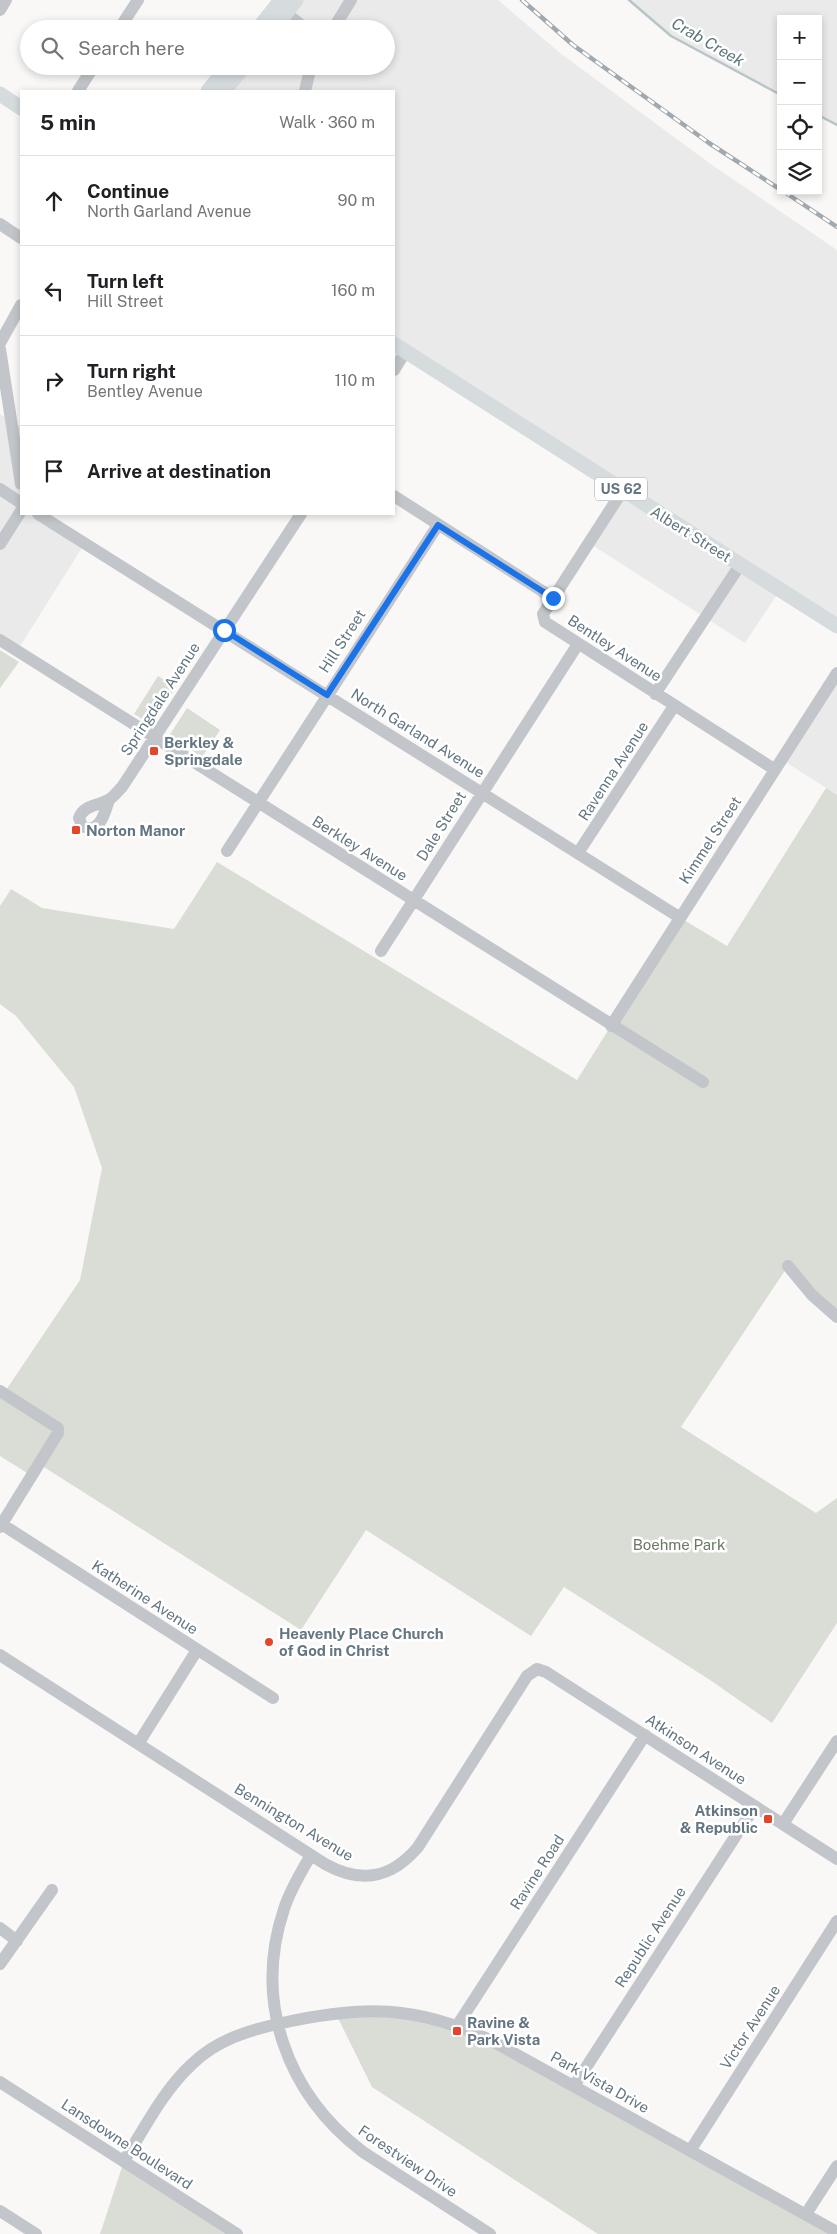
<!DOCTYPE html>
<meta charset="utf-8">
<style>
body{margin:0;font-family:"Public Sans",sans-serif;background:#f6f6f6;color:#202124}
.controls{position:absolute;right:15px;top:15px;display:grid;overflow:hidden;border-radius:0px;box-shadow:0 2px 8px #0003}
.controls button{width:45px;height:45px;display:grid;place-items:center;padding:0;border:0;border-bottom:1px solid #e0e0e0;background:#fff;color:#202124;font:25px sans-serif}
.stop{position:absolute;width:15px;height:15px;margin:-11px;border:4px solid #1a73e8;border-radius:50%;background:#fff}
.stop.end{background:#1a73e8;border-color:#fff;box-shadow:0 1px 5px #0008}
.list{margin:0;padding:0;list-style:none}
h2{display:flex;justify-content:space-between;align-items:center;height:65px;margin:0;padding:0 20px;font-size:21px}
h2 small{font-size:16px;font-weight:400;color:#757577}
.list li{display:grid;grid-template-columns:32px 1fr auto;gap:15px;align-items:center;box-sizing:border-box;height:90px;padding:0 20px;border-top:1px solid #e0e0e0}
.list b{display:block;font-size:19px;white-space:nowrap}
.list p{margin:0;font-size:16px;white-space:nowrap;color:#757577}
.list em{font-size:16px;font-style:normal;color:#757577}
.icon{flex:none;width:28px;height:28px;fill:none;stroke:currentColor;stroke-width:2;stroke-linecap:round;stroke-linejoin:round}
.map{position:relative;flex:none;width:837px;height:2234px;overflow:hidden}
.search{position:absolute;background:#fff;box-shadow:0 2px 8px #0003;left:20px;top:20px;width:375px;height:55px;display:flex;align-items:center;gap:12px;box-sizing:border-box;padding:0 18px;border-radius:28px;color:#757577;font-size:19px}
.panel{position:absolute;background:#fff;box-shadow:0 2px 8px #0003;left:20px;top:90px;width:375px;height:425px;border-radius:0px}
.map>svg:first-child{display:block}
</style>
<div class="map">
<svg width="837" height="2234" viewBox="0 0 837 2234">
<rect width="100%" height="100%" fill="#f9f8f6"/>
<!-- built -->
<path fill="#e9eae9" d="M296 0H498L560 53 712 165 837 250V626L780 590 745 643 589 543 623 491 394 344V91H224L244 66H386V29H274Z
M629 0H837V125L818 115V19H781V95L671 36Z
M0 414 21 427V514H38L85 543 17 651 0 640Z
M837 673V795L781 759Z"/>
<!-- green -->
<path fill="#d9ddd5" d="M0 650 19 662 0 688Z
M158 676 176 687 152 725 134 714Z
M187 708 220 730 202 757 169 736Z
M826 788 837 795V1317L788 1266 681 1427 816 1513 837 1498V1623L772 1723 710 1680 564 1587 531 1636 366 1530 301 1630 39 1464 32 1476 0 1456V1391L4 1393 80 1280 102 1168 74 1087 16 1016 0 1004V906L11 889 42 908 174 929 217 862 577 1080 679 917 727 946Z
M335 2012 439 2019 837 2234H598L372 2087Z
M124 2161 237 2234H100Z"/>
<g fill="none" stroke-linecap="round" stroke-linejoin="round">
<!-- stream -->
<path stroke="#b7c5c8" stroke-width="2.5" d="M629 0 671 36 781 95
M818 115 837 125"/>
<!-- minor -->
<path stroke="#c2c6ca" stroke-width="12" d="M0 10 6 0
M286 13 306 29
M119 29 138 0
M333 29 351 0
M78 91 94 66
M305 91 311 66
M0 224 21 238
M0 343 21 305
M0 349 21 484
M394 370 405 352
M0 489 21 503
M623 490 543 614 545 622 774 769
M394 496 553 598
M38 514 679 917
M0 544 21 511
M0 640 703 1082
M655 694 740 565
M109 800C105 811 103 824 91 829L82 826 79 818C84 804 100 806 110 799 114 796 118 791 122 787L301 514
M227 851 438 525
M578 853 674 706
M381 951 578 644
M611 1026 837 673
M788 1266 812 1295 837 1317
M0 1391 58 1428V1433L0 1527
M0 1523 273 1698
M0 1655 325 1864C361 1884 391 1879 418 1847L527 1676 537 1669 546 1672 837 1859
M138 1744 197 1650
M783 1824 837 1741
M311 1855C301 1872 290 1890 284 1909 253 2002 287 2094 363 2152L490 2234
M0 1928 17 1941
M0 1964 52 1890
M457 2026 645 1735
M0 2082 237 2234
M574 2086 755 1806
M690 2151 837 1921
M124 2161C144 2129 163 2091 191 2065 216 2040 249 2030 282 2023 363 2005 417 2005 492 2041L837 2232
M0 2211 36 2234
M806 2214 837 2166"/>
<!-- major -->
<path stroke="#d6dbde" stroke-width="15" d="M258 29 281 0
M274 29 296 0
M208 91 228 66
M224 91 244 66
M0 94 21 108
M394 344 837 626"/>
<defs>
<path id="rail" d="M522 0 573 45 709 143 781 190
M783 191 837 227"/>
</defs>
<!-- rail casing -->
<use href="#rail" stroke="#a1a9ae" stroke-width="4.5"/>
<!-- rail -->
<use href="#rail" stroke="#fff" stroke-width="2.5" stroke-dasharray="8" stroke-linecap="butt"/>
</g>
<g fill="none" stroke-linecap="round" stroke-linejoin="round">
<!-- route -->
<path stroke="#1a73e8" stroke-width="6" d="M224 630 327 695 438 525 553 598"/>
</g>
<!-- markers -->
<g fill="#e3472b" stroke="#fff" stroke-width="2">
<rect x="149" y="746" width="10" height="10" rx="2.5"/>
<rect x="71" y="825" width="10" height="10" rx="2.5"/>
<circle cx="269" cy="1642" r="5"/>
<rect x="763" y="1814" width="10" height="10" rx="2.5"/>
<rect x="452" y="2026" width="10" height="10" rx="2.5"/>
</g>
<g text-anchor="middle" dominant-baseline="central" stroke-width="5" stroke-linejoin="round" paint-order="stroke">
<!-- shield labels -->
<rect fill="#fff" stroke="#929fa7" stroke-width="1" x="595" y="477.5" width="52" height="23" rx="4"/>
<g font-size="14" font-weight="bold" fill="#647681">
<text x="621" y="489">US 62</text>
</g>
<!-- street labels -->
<g font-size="15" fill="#647681" stroke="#fff">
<text transform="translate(691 534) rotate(32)">Albert Street</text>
<text transform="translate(342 641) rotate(-57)">Hill Street</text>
<text transform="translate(615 648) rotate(33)">Bentley Avenue</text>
<text transform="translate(160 699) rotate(-57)">Springdale Avenue</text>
<text transform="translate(418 733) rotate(32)">North Garland Avenue</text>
<text transform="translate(613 771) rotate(-57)">Ravenna Avenue</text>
<text transform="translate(441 826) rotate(-58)">Dale Street</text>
<text transform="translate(710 840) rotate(-57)">Kimmel Street</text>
<text transform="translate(360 848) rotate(32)">Berkley Avenue</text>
<text transform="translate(145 1597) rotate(33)">Katherine Avenue</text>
<text transform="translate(696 1749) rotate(33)">Atkinson Avenue</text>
<text transform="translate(294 1822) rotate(31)">Bennington Avenue</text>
<text transform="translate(537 1872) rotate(-57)">Ravine Road</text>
<text transform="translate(650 1937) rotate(-57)">Republic Avenue</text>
<text transform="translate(750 2027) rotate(-57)">Victor Avenue</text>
<text transform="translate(600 2082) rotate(29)">Park Vista Drive</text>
<text transform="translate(127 2144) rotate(33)">Lansdowne Boulevard</text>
<text transform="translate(408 2161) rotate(34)">Forestview Drive</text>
</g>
<!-- poi labels -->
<g font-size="15" font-weight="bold" fill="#647681" stroke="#fff" text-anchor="start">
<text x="164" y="742">Berkley &amp;<tspan x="164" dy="17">Springdale</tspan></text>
<text x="86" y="830">Norton Manor</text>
<text x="279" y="1633">Heavenly Place Church<tspan x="279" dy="17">of God in Christ</tspan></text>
<text x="758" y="1810" text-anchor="end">Atkinson<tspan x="758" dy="17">&amp; Republic</tspan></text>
<text x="467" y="2022">Ravine &amp;<tspan x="467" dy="17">Park Vista</tspan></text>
</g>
<!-- park labels -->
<g font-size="15" fill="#687962" stroke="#fff">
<text x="679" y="1544">Boehme Park</text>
</g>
<!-- water labels -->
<g font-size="16" font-style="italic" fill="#5e767b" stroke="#fff">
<text transform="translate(708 42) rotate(30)">Crab Creek</text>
</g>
</g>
</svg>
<div class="controls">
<button>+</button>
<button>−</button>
<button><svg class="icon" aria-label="locate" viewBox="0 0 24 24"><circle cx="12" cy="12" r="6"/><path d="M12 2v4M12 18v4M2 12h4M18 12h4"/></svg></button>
<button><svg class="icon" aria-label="layers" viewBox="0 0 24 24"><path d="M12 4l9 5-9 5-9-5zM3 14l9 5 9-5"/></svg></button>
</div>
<div class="stop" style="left:224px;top:630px"></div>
<div class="stop end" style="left:553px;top:598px"></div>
<div class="search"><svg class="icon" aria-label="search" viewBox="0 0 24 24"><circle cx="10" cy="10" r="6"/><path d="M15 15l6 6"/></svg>Search here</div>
<section class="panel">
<h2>5 min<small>Walk · 360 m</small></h2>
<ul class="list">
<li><svg class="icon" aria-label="ahead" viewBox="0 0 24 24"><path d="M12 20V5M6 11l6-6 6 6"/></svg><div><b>Continue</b><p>North Garland Avenue</p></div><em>90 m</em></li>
<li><svg class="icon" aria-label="left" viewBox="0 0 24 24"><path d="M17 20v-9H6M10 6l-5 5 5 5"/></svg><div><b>Turn left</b><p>Hill Street</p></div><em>160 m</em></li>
<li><svg class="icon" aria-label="right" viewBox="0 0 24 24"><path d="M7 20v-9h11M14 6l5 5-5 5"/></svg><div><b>Turn right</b><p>Bentley Avenue</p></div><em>110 m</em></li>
<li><svg class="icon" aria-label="arrive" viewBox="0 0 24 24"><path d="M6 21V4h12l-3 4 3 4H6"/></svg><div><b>Arrive at destination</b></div></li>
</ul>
</section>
</div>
